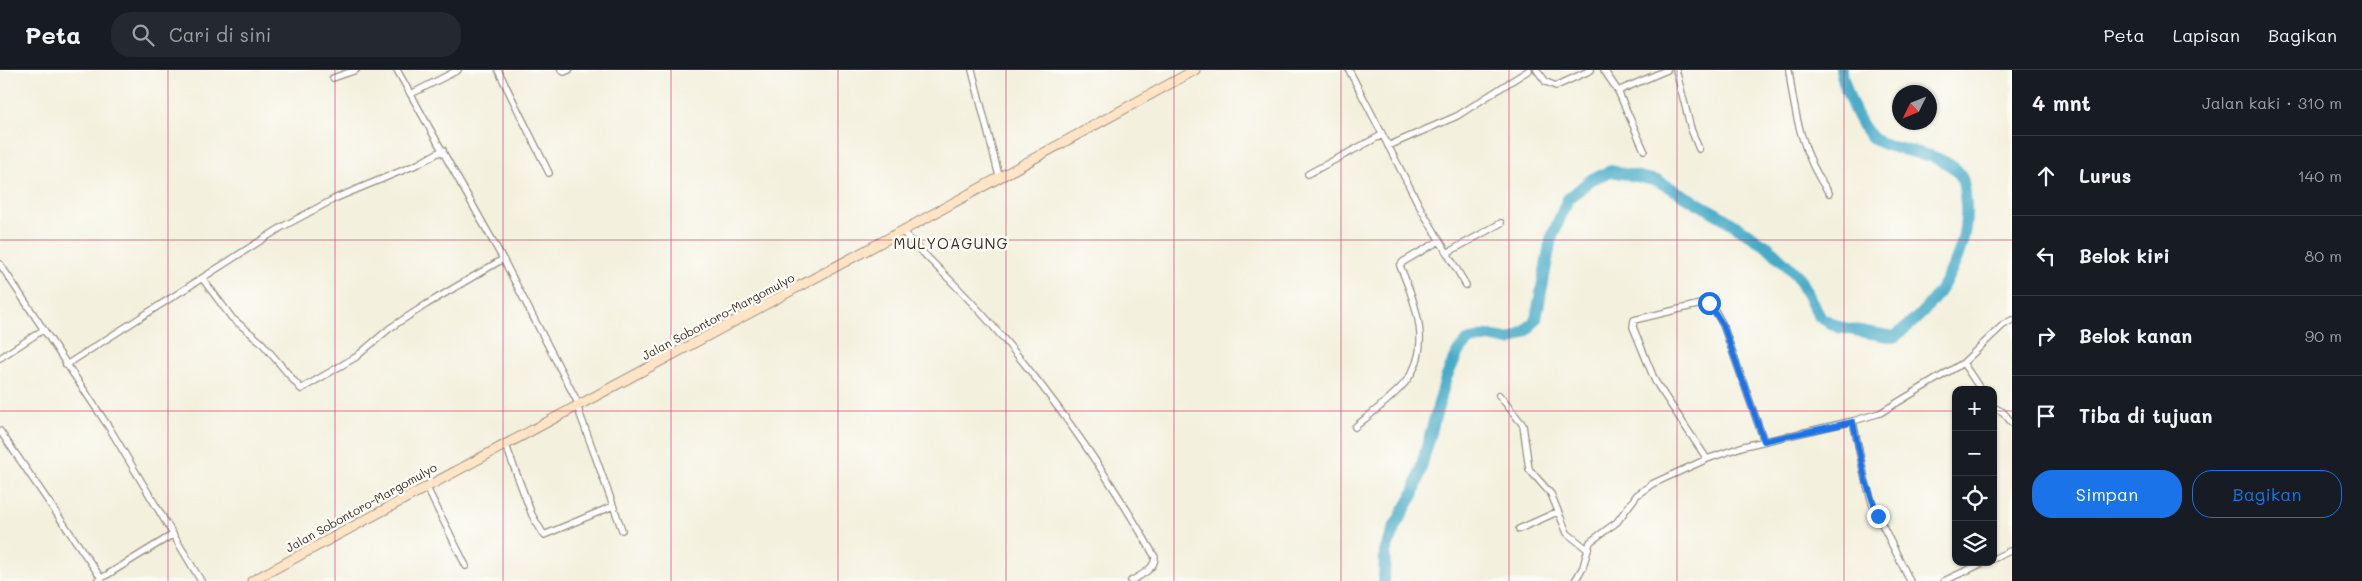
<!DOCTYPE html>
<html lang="id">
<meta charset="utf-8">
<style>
body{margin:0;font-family:Mali,sans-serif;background:#242831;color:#f1f3f6}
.controls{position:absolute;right:15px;bottom:15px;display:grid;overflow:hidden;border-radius:10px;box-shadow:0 1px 4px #0004}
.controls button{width:45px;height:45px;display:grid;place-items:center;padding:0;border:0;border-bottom:1px solid #363941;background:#171b24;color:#f1f3f6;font:25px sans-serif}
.compass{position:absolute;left:1892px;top:15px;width:45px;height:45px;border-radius:50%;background:#171b24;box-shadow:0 1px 4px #0004;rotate:227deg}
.stop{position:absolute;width:15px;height:15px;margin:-11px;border:4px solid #1a73e8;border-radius:50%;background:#fff}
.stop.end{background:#1a73e8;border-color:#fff;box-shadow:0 1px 5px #0008}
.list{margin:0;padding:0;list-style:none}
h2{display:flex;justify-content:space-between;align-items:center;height:65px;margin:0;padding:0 20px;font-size:21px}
h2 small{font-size:16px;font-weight:400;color:#9ea1a6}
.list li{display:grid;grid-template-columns:32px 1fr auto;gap:15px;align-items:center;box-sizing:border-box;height:80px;padding:0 20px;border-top:1px solid #363941}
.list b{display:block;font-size:19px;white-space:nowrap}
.list em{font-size:16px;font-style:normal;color:#9ea1a6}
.actions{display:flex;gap:10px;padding:15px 20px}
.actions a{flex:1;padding:11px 0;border:1px solid #1a73e8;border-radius:20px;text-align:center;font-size:18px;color:#1a73e8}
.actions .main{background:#1a73e8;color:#fff}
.icon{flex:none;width:28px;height:28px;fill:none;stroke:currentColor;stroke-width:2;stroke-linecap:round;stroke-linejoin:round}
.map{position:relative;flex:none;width:2012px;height:511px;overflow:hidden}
header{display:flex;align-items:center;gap:30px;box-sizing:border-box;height:70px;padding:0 25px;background:#171b24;border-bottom:1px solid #363941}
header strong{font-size:24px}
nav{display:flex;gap:28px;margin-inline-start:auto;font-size:18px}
.search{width:350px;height:45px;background:#242831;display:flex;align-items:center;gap:12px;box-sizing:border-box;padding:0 18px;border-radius:20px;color:#9ea1a6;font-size:19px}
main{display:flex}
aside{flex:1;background:#171b24}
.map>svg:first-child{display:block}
</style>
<header>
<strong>Peta</strong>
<div class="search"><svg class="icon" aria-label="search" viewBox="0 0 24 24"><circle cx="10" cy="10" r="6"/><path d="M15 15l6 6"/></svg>Cari di sini</div>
<nav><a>Peta</a><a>Lapisan</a><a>Bagikan</a></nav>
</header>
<main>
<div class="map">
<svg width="2012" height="511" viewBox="0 0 2012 511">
<rect width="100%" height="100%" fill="#fdfcf7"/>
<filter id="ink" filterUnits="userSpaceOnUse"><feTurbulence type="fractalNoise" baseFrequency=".02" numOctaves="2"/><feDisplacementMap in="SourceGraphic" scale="10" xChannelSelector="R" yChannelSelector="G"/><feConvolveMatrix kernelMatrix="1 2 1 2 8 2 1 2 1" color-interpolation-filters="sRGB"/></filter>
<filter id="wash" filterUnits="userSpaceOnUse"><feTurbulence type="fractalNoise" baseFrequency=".0096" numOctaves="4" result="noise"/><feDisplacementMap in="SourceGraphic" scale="20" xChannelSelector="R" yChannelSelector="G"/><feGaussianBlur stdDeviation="1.12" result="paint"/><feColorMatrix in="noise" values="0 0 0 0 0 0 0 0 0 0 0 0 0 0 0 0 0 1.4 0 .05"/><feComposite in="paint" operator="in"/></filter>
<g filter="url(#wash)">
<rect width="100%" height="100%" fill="#f3f0dd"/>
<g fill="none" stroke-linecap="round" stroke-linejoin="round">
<!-- river -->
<path stroke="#47abc7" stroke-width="12" d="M1384 511 1385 482 1395 456 1414 423 1446 308 1458 282 1467 271 1489 266 1510 270 1526 261 1536 249 1551 169 1568 129 1592 109 1611 101 1658 111 1722 147 1768 177 1797 205 1820 247 1838 257 1894 267C1938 236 1973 180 1965 125 1964 115 1963 104 1954 98 1939 86 1922 84 1905 80 1897 78 1879 74 1873 68 1857 53 1846 21 1841 0"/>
</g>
</g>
<g filter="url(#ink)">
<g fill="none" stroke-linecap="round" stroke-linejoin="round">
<defs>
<path id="street" d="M397 0 503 189 579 335
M498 0 549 103
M561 0 564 2 569 0
M972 0 999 106
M1349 0 1421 139 1466 215
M1537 0 1546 12 1556 16 1591 0
M1604 0 1618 21 1644 80
M1676 0 1691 59 1699 79
M1789 0C1794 43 1803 87 1829 123
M333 8 356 0
M1618 21 1667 0
M411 24 458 0
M1388 76 1457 46 1529 0
M1308 104 1382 65
M902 161C931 192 963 221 991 254 1053 325 1108 405 1155 487 1155 499 1141 505 1131 511
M1447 183 1501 153
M0 194 110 359 201 511
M202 208 232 248 261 272 301 319 356 287 390 258 427 234 503 189
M0 288 43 260
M1963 293 1981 320
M66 295 282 157 336 128 418 94 443 80
M1499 325 1523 355 1529 399 1551 424 1567 463 1587 479
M577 336 622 460
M1993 337 2003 342 2012 353
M1853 351 1865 409 1873 436 1910 511
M1355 357C1371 344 1388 331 1402 316 1435 281 1416 235 1400 196L1403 192 1439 171
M0 361 101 508
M505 373 532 445 544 465 613 436
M1707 389 1655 311 1633 257 1634 250 1705 233 1712 235 1723 255 1764 371
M426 416 466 496
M1519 459 1557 442
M1993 489 2012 480
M97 511 172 465
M1575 511 1583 497 1590 472 1617 452 1637 425 1652 414 1707 389 1744 376 1853 351 1880 343 1963 293 2003 255 2012 250
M1944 511 1985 492"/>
<path id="secondary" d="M252 511 902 161 1195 0"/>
</defs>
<!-- street casing -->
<use href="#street" stroke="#978d7e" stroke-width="8"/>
<!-- secondary casing -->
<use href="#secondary" stroke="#978d7e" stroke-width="11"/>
<!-- street -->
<use href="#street" stroke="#fff" stroke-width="5.5"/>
<!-- secondary -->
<use href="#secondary" stroke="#ffe4c6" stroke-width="9"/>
</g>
</g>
<g fill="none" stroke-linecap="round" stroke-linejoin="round" filter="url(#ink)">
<!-- route -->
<path stroke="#1a73e8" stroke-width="6" d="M1709 233 1723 255 1764 371 1853 352 1865 409 1878 446"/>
</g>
<!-- grid -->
<path fill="none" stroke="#c2185b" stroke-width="1" stroke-opacity="0.55" d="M168 0V511M335 0V511M503 0V511M671 0V511M838 0V511M1006 0V511M1174 0V511M1341 0V511M1509 0V511M1677 0V511M1844 0V511M0 170H2012M0 341H1956M1993 341H2012"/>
<g text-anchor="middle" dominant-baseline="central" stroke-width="5" stroke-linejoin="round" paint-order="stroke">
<!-- street labels -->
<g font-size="12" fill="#3b2a1e" stroke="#fdfcf7">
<text transform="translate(718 246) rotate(-28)">Jalan Sobontoro-Margomulyo</text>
<text transform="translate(361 437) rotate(-29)">Jalan Sobontoro-Margomulyo</text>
</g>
<!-- quarter labels -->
<g font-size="15" letter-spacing="1" fill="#3b2a1e" stroke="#fdfcf7">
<text x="951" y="173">MULYOAGUNG</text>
</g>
</g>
</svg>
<div class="controls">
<button>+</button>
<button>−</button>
<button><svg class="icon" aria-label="locate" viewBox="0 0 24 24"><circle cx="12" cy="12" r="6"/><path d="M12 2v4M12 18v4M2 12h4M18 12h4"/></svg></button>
<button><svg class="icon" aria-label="layers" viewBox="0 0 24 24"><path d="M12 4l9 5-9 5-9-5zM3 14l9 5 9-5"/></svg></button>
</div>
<svg class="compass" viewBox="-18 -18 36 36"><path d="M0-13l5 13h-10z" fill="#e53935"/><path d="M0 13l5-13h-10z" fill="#9ea1a6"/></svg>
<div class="stop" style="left:1709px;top:233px"></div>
<div class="stop end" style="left:1878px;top:446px"></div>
</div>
<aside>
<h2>4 mnt<small>Jalan kaki · 310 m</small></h2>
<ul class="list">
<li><svg class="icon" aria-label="ahead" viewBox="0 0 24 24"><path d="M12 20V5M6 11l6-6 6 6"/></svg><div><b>Lurus</b></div><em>140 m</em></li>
<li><svg class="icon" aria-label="left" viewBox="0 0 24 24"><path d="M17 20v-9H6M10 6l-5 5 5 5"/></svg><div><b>Belok kiri</b></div><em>80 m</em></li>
<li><svg class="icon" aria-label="right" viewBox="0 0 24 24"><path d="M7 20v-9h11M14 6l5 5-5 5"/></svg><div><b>Belok kanan</b></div><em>90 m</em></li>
<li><svg class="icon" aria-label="arrive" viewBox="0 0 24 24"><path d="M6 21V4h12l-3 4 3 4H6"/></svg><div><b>Tiba di tujuan</b></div></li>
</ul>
<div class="actions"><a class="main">Simpan</a><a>Bagikan</a></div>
</aside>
</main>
